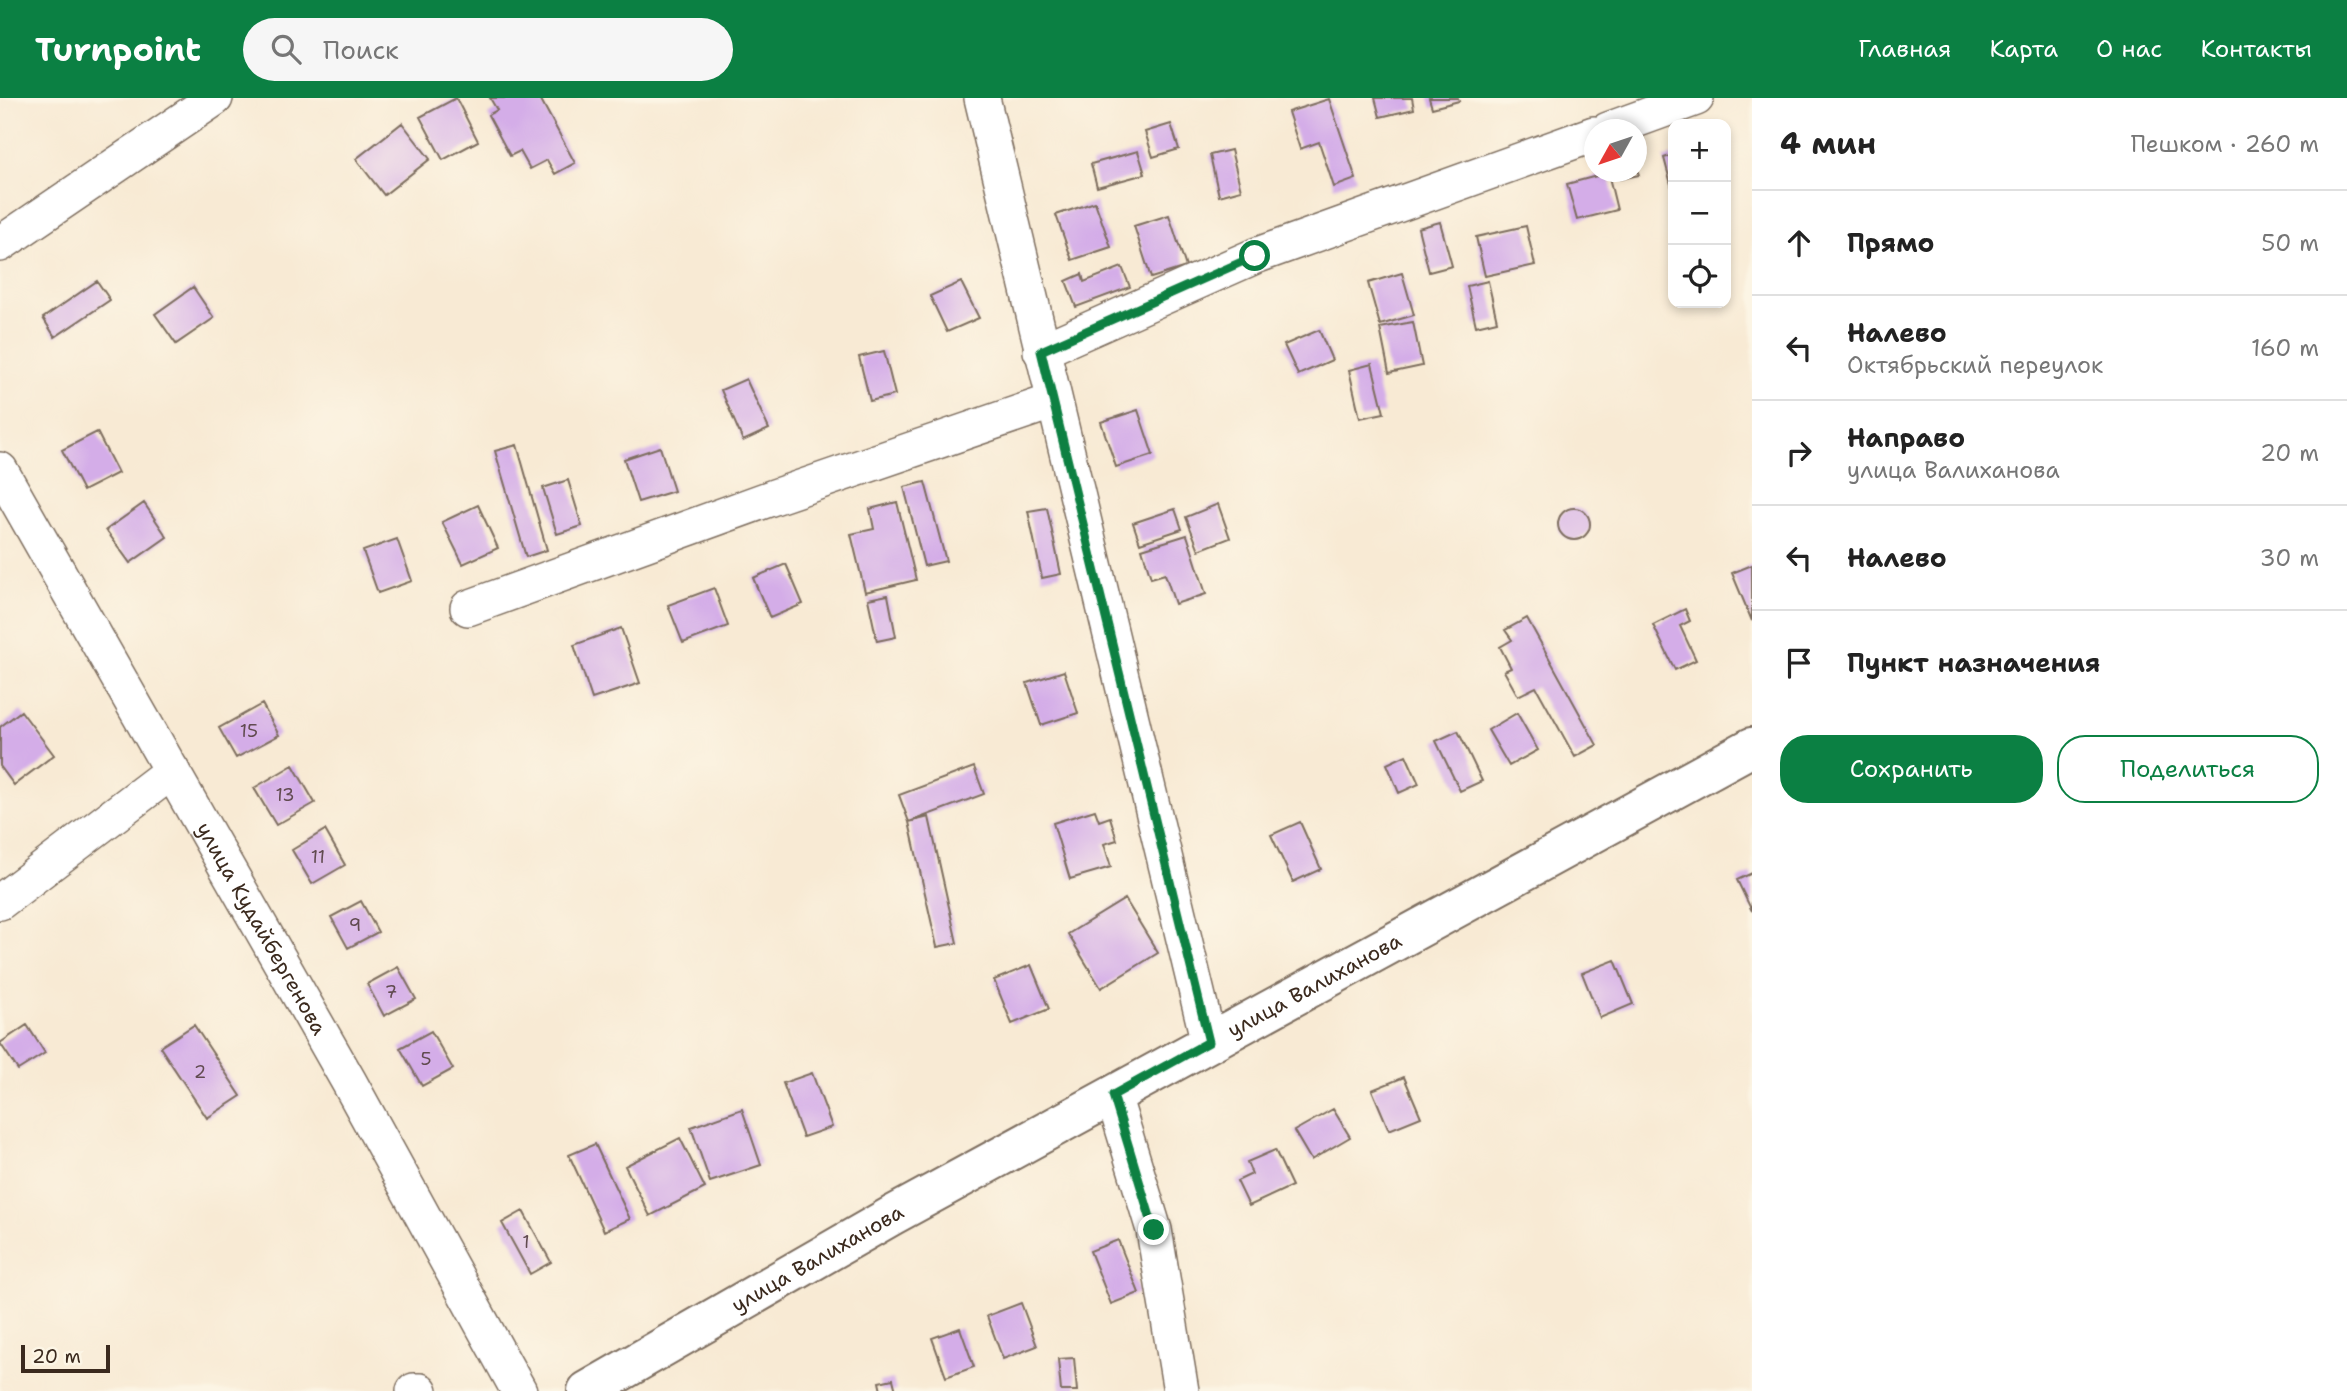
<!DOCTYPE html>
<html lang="ru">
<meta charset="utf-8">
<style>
body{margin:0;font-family:"Shantell Sans",sans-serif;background:#f6f6f6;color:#222}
.controls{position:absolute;right:21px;top:21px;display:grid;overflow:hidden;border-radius:14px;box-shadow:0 4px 10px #0003}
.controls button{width:63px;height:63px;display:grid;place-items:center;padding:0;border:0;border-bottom:2px solid #e0e0e0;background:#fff;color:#222;font:35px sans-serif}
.compass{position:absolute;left:1584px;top:21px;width:63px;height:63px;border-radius:50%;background:#fff;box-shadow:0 4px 10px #0003;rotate:230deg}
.scale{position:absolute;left:21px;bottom:18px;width:89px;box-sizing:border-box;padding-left:7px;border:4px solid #3b2a1e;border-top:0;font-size:19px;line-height:24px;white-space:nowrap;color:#3b2a1e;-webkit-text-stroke:5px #fcf5e5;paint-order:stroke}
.stop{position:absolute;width:21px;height:21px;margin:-16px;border:5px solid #0b8043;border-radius:50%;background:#fff}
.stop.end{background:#0b8043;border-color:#fff;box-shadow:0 2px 7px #0008}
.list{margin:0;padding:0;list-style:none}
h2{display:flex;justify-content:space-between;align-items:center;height:91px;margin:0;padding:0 28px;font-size:30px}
h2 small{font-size:23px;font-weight:400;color:#767676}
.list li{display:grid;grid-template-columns:46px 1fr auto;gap:21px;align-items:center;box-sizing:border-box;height:105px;padding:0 28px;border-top:2px solid #e0e0e0}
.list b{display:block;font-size:26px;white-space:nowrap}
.list p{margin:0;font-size:23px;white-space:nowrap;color:#767676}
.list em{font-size:23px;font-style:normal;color:#767676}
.actions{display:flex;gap:14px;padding:21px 28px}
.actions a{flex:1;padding:16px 0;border:2px solid #0b8043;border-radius:28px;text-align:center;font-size:24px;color:#0b8043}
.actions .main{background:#0b8043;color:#fff}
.icon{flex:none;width:38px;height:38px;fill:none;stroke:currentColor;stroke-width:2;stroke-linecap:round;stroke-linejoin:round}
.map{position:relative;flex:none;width:1752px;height:1293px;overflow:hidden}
header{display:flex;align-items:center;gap:42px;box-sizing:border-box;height:98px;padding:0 35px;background:#0b8043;color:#fff}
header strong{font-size:33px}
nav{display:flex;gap:38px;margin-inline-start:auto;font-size:24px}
.search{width:490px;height:63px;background:#f6f6f6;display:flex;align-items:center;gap:18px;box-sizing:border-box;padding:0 24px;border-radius:38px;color:#767676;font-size:26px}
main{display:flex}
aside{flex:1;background:#fff}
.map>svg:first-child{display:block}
</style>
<header>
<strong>Turnpoint</strong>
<div class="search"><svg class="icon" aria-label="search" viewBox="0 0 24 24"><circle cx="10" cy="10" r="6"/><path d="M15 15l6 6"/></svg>Поиск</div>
<nav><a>Главная</a><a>Карта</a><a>О нас</a><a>Контакты</a></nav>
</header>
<main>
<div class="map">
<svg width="1752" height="1293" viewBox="0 0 1752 1293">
<rect width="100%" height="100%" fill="#fcf5e5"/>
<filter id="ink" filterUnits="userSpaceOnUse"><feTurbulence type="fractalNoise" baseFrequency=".0143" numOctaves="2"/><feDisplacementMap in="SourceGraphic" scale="14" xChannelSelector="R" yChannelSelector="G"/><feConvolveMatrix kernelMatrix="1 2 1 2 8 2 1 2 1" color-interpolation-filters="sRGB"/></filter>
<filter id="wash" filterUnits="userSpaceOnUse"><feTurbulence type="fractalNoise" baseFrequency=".00686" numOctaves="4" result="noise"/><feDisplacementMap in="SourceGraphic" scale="28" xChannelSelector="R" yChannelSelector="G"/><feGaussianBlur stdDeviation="1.57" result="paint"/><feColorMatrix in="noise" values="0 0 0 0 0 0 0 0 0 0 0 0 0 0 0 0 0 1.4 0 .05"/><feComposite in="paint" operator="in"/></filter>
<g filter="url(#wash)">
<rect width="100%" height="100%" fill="#f8ead4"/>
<g id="blocks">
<!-- building -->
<path fill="#d4ade8" d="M456 0 478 43 443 62 420 19Z
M490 0H540L575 65 555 76 547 62 530 71 520 53 510 58 488 17 497 12Z
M1375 0H1412L1414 11 1380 19Z
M1429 0H1458L1459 3 1432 10Z
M1329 1 1356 81 1334 89 1319 44 1300 51 1288 14Z
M402 25 430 61 384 97 356 61Z
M1171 26 1179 51 1153 59 1145 34Z
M1231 52 1241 92 1219 98 1210 57Z
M1138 53 1145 76 1097 89 1091 66Z
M1673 57V90H1672L1664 60Z
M1619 74H1638L1639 77 1620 81Z
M1608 75 1617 112 1577 122 1567 86Z
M1095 104 1111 149 1072 162 1056 117Z
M1169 117 1186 169 1151 180 1134 128Z
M1440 124 1452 168 1429 174 1418 130Z
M1526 128 1535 167 1485 178 1476 139Z
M1122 169 1130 189 1076 209 1066 183 1082 176 1084 184Z
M1402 175 1414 217 1380 227 1368 185Z
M97 183 110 202 55 239 43 220Z
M1488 183 1497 223 1476 228 1467 188Z
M961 184 979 220 947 234 930 198Z
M193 189 214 220 176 246 155 216Z
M1413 224 1422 268 1389 275 1380 230Z
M1319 232 1332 262 1298 277 1284 247Z
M884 253 895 297 870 303 859 259Z
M1372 266 1384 315 1360 320 1349 272Z
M746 281 769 331 743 343 721 292Z
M1138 312 1153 357 1116 369 1101 324Z
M97 334 118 375 83 393 62 352Z
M517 347 547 452 526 459 495 353Z
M660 349 674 393 638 404 624 361Z
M568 382 582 428 557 436 543 390Z
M925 384 946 463 924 468 904 389Z
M897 404 916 482 865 494 851 436 874 431 870 411Z
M144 405 167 439 130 465 106 432Z
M1218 406 1230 440 1199 452 1186 419Z
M478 407 498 450 463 466 442 424Z
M1047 410 1061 476 1042 480 1028 413Z
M1558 426a16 16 0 1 1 32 0a16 16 0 1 1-32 0Z
M1175 411 1182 431 1140 445 1133 425Z
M1187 437 1206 496 1175 506 1165 476 1151 480 1142 451Z
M397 441 412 483 378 495 363 453Z
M786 466 803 506 770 520 753 480Z
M1752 467V523L1732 475Z
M714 490 728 528 683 545 668 507Z
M888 497 896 539 877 543 868 501Z
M1685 511 1690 523 1680 528 1696 562 1675 572 1653 527Z
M1527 520 1597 647 1575 659 1536 589 1518 598 1504 573 1511 570 1500 549 1512 542 1505 532Z
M621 530 640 585 592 601 574 547Z
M1064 573 1078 615 1041 627 1027 585Z
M262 606 279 637 236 660 219 630Z
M21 613 54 657 14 687 0 668V629Z
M1517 615 1538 652 1509 668 1488 632Z
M1458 633 1482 683 1460 693 1436 643Z
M1406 657 1419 686 1399 695 1387 666Z
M293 667 315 705 276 727 254 690Z
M974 669 984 696 909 724 899 697Z
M1095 712 1099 723 1110 719 1117 742 1104 746 1111 769 1070 781 1053 725Z
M929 719 957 845 937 849 909 724Z
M1300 724 1321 771 1293 784 1271 737Z
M325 732 345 767 312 786 292 752Z
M1752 775V813L1737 782Z
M1125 801 1158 855 1101 890 1068 836Z
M361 803 378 834 348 850 331 819Z
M1615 862 1633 906 1600 920 1582 875Z
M1031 867 1049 911 1012 926 994 882Z
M398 869 416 901 384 918 367 886Z
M27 927 45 955 18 972 0 945Z
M194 927 241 998 207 1020 160 949Z
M431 933 453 971 422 988 400 950Z
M812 975 832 1029 803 1039 783 985Z
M1404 979 1421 1019 1389 1032 1372 992Z
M742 1011 761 1067 710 1084 691 1029Z
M1333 1011 1350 1039 1311 1062 1294 1033Z
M680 1040 705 1090 650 1118 625 1068Z
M595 1046 630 1121 604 1133 569 1057Z
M1275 1052 1292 1088 1249 1108 1237 1083 1252 1076 1247 1064Z
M523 1113 551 1164 530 1176 502 1125Z
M1118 1142 1139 1195 1111 1206 1090 1153Z
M1021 1205 1037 1248 1003 1261 987 1218Z
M960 1230 974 1269 946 1279 932 1240Z
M1074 1260 1077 1293H1061L1058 1261Z
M893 1281 896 1293H881L879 1284Z"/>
</g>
</g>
<g filter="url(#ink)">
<use href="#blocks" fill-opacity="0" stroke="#7d6d5e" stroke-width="2"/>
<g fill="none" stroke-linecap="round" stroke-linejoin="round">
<defs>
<g id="minor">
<path d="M982 0 1209 945"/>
<path d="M1608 32 1696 0"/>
<path d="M0 146 215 0"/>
<path d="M1041 253 1255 158 1594 36"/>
<path id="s1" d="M0 372 349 984 519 1293"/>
<path d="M468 510 774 399 1054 303"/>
<path d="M0 804 172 673"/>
<path d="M1113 997 1154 1132 1181 1293"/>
<path d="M414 1293H420"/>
</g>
<g id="major">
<path id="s2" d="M587 1293 893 1117 1752 649"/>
</g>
</defs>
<!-- minor casing -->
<use href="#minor" stroke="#7d6d5e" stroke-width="38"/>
<!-- major casing -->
<use href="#major" stroke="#7d6d5e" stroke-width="42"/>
<!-- minor -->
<use href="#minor" stroke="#fff" stroke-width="35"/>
<!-- major -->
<use href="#major" stroke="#fff" stroke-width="38"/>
</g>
</g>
<g fill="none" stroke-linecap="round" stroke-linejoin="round" filter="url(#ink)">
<!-- route -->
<path stroke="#0b8043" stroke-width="9" d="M1154 1132 1113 997 1209 944 1041 253 1255 158"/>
</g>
<g text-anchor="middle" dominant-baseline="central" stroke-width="5" stroke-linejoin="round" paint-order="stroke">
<!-- number labels -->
<g font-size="18" fill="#614b50">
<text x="249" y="633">15</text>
<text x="285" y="697">13</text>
<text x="318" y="759">11</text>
<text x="355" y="827">9</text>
<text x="391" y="894">7</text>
<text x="426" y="961">5</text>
<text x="200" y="974">2</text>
<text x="526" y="1144">1</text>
</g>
<!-- street labels -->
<g font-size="21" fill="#3b2a1e" stroke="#fcf5e5">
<text stroke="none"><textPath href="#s1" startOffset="528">улица Кудайбергенова</textPath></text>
<text stroke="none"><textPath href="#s2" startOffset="833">улица Валиханова</textPath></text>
<text stroke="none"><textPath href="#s2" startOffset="266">улица Валиханова</textPath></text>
</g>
</g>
</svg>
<div class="controls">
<button>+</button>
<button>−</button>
<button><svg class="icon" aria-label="locate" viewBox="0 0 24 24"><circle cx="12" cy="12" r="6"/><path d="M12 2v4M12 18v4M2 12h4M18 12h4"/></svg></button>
</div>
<svg class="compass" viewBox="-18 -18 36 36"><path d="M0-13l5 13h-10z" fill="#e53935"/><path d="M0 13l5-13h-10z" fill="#767676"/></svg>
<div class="scale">20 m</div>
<div class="stop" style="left:1255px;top:158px"></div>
<div class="stop end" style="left:1154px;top:1132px"></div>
</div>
<aside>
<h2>4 мин<small>Пешком · 260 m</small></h2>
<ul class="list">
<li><svg class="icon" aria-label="ahead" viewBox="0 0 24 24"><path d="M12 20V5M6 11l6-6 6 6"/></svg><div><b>Прямо</b></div><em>50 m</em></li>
<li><svg class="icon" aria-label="left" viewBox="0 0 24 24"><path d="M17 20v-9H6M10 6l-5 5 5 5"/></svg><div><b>Налево</b><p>Октябрьский переулок</p></div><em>160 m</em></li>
<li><svg class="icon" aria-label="right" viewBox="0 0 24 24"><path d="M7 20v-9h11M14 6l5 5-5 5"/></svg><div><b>Направо</b><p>улица Валиханова</p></div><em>20 m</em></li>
<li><svg class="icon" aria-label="left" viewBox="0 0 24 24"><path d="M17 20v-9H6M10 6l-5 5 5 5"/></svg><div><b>Налево</b></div><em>30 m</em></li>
<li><svg class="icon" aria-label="arrive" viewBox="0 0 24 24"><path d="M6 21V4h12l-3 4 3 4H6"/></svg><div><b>Пункт назначения</b></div></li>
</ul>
<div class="actions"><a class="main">Сохранить</a><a>Поделиться</a></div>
</aside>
</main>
